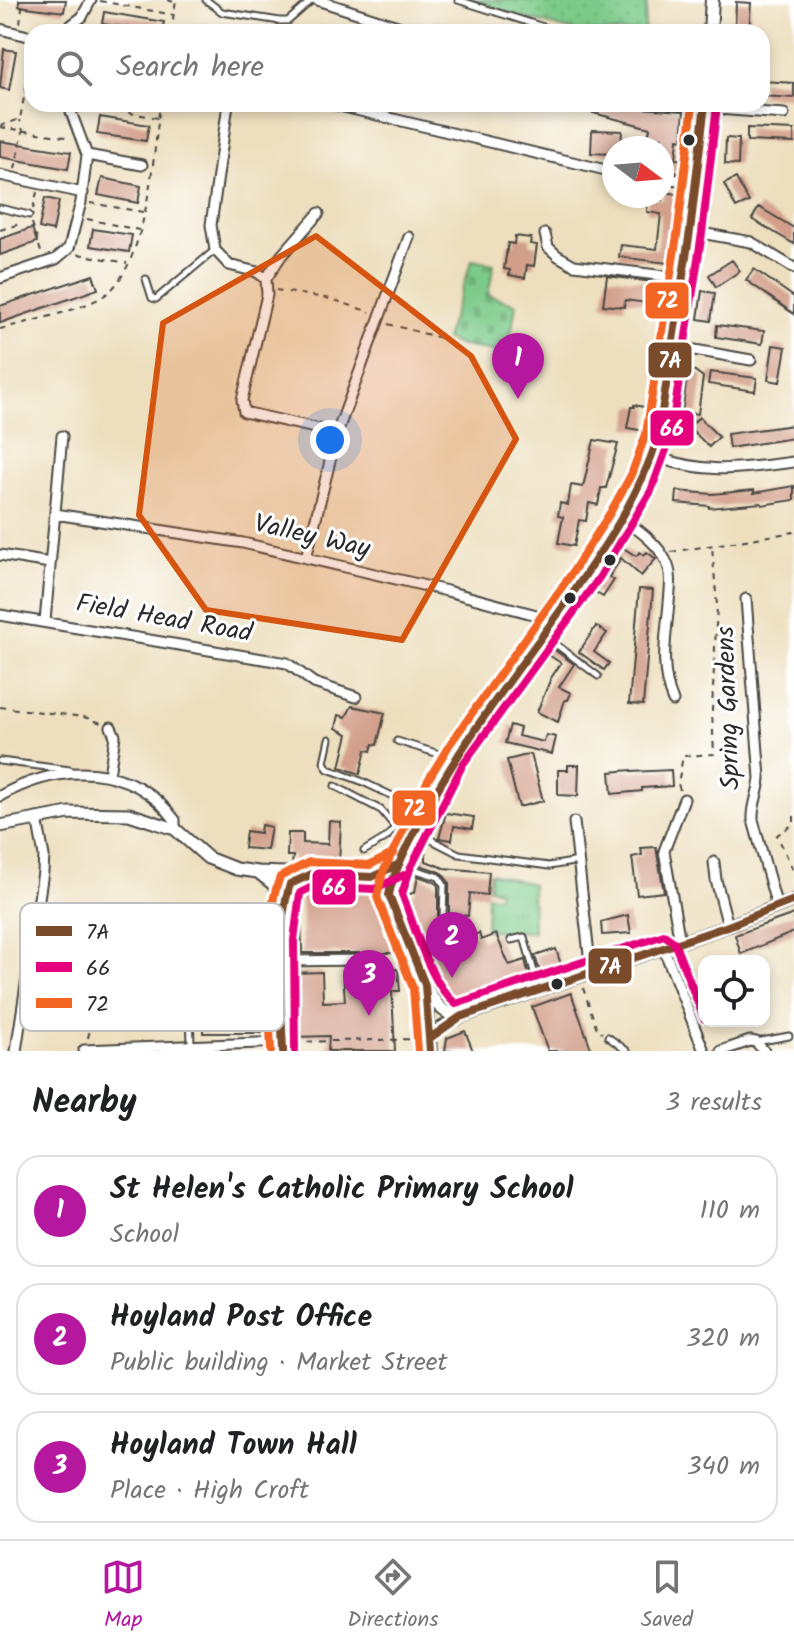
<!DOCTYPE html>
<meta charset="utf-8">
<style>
body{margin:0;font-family:Kalam,sans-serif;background:#f2f2f2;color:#202124}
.controls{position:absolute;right:24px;bottom:24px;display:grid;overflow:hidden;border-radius:16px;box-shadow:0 4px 12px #0003}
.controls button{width:72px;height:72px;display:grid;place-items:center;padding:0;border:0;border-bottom:2px solid #e0e0e0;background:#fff;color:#202124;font:40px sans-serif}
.compass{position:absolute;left:602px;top:136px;width:72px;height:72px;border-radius:50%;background:#fff;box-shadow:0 4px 12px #0003;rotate:106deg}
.you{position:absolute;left:330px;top:440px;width:28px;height:28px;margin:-20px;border:6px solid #fff;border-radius:50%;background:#1a73e8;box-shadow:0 0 0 12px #1a73e833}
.badge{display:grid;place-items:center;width:52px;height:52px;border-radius:50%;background:#b5179e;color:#fff;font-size:26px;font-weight:700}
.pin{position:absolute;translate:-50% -66px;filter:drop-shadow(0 2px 4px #0008)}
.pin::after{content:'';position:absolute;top:42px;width:28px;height:24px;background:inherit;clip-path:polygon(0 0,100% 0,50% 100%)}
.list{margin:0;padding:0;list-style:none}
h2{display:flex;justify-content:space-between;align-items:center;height:104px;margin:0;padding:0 32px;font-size:34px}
h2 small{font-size:26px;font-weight:400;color:#757577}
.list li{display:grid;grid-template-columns:52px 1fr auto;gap:24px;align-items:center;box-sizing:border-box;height:112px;margin:0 16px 16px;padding:0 16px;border:2px solid #e0e0e0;border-radius:24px}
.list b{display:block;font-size:30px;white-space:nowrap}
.list p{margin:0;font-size:26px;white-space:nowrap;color:#757577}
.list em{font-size:26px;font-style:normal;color:#757577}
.icon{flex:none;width:44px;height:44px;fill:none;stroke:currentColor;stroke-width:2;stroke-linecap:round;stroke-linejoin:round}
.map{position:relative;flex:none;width:794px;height:1051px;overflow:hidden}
.search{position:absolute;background:#fff;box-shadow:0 4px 12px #0003;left:24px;right:24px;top:24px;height:88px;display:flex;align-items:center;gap:20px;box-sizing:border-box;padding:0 28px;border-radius:24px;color:#757577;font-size:30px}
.sheet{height:488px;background:#fff}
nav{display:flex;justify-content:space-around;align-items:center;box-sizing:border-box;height:112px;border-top:2px solid #e0e0e0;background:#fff;font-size:22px;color:#757577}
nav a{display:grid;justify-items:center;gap:4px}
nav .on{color:#b5179e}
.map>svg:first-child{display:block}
</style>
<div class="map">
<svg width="794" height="1051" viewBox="0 0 794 1051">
<defs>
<pattern id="grass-tufts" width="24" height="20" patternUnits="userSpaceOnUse" patternTransform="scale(2)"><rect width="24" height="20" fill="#7dcb8a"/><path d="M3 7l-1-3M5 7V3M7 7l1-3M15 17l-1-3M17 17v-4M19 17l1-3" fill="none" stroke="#6cae77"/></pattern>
<pattern id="cemetery-stones" width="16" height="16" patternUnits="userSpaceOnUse" patternTransform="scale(2)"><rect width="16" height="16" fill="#7dcb8a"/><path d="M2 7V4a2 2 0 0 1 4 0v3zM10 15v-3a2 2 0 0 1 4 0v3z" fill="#6cae77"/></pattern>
<pattern id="garden-dots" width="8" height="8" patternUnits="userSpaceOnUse" patternTransform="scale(2)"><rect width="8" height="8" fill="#7dcb8a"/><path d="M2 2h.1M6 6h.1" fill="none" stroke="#6cae77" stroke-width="1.8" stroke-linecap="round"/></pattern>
</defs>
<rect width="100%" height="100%" fill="#fff"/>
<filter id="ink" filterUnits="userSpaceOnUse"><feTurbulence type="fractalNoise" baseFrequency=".0125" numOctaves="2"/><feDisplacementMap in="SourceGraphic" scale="16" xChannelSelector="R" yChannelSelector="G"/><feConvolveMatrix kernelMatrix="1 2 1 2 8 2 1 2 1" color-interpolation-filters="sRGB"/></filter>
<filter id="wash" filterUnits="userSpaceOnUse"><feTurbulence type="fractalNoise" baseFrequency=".006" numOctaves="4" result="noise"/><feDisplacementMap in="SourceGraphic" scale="32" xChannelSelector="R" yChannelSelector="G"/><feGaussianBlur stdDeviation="1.8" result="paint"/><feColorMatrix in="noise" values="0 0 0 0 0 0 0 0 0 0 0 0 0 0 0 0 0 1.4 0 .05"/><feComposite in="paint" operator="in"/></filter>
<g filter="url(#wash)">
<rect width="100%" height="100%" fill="#eddfbe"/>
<!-- grass -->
<path fill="url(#grass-tufts)" stroke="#547b5a" stroke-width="2" d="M490 873 532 884 533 932 486 930 487 895 498 896 499 890 489 888Z"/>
<!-- cemetery -->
<path fill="url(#cemetery-stones)" stroke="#547b5a" stroke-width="2" d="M472 260 494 264 488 295 516 304 508 354 458 345 445 339Z"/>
<!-- garden -->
<path fill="url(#garden-dots)" stroke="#547b5a" stroke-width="2" d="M471 0H647L644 32H578L524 18Z"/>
<g id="blocks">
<!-- building -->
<path fill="#d29f8a" d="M19 0H66L64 12 19 6Z
M736 2 751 3 749 32H735Z
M104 12 164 22 162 32 102 24Z
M4 49 16 51 9 90 0 88Z
M762 81 794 83V98L762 96Z
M572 104H624V107L684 111 682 140 678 139 676 159 685 160 683 173 662 171V138L648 137 650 128 571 107Z
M100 117 149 125 146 141 97 134Z
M747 128 794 130V143L747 141Z
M592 130 622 131 621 148H614V154L591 153Z
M726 138 739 139 738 165 725 164Z
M0 141 71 152 68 169 0 157Z
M102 178 141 186 138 203 98 195Z
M736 178 749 202 736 208 724 184Z
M663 192 679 194 672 254 668 253 667 263 619 257 621 245 657 249 661 214 647 212 648 198 663 200Z
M45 198 59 201 53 231 39 228Z
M759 207 794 228V244L752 219Z
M32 228 37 242 0 255V239Z
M93 229 132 235 129 252 90 246Z
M515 236 531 238 530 244 537 245 534 266 527 265 525 278 509 275 510 270 504 269 508 243 514 244Z
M732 260 740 271 716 287 709 275Z
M754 269 794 297V314L746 280Z
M93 275 98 289 0 323V306Z
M607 276 661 283 657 312 647 311 648 303 625 300 624 307 603 305Z
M702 291 715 293 711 321 698 319Z
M717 325 764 331 762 344 716 337Z
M773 345 786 347 780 382 768 380Z
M688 370 695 371 703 377 698 414 682 412Z
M710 372 757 378 755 391 708 384Z
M634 405 650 408 646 431 627 428 631 407H634Z
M699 417 719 437 709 447 689 427Z
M794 425V438L729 448 727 434Z
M594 440 618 444 606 488H601L598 505 589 503 586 521 579 520 574 546 558 543 563 517 558 516 560 503 568 505 571 485 583 487Z
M794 486V500L762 505 761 503 709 508V506L676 503 677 491 712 494 754 490V493Z
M617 544 636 556 640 552 644 555 647 552 656 559 641 576 621 558 609 577 614 580 603 597 590 589Z
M639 589 653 590 643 705 629 704Z
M596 626 607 633 594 652 609 663 604 670 579 652Z
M549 646 574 664 559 687 571 693 568 700H565L558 722 537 712 551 678 561 663 544 652Z
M352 706 385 713 377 745 373 744 371 751 366 750 360 774 340 767 348 734 336 728 339 715 346 717Z
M510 725 520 728 518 736 544 742 546 735 556 737 552 754 505 743Z
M531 754 543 801 519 807 507 760Z
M568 765H579L578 796 558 795V770H568Z
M631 770V772L671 770 672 786 642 788V791L612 794 610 772Z
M446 813 474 817 472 829 454 826 452 840 439 838Z
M329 821 341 822 339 864 292 865 293 856H287L288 833H303V843L328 844Z
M261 825 271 827 267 850 244 848 246 831 260 833Z
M656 847 664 892 637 895 632 857 642 855 641 848Z
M415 850 426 853V861L444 868 489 872 487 895 470 893 468 916 449 914V882L441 872 410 862Z
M418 876 435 882 438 886V919L442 922 448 920 456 941 479 933 481 940 496 934 509 965 525 960 531 982 462 1006H452L445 1000 417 929 414 930 402 897 415 892Z
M365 888 379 897 403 953H302L301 889Z
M794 914V932L741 954 735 935Z
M628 915 631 933 602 935 601 922Z
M556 949 563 971 542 979 535 956Z
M232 968H259V982L265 983V1033H203V1024H198V1013L235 1012V1004H239L240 980H232Z
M398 969 400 991H392L395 1051H328L329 1036 294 1037 293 973 322 972 323 1002 345 1001 343 972Z
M571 993 592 1051H548L532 1007Z
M465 1031 473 1051H445L447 1038Z"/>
</g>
</g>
<g filter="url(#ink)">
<use href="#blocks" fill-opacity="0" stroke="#484641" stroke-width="2"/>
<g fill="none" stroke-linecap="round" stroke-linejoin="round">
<defs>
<path id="service" d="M206 0 222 12 280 21H288L312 0
M458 0 559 32
M0 208 29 215
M146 279 152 298 156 299 215 250
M545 636 598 676
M329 739 324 762 328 769 361 781 424 811
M397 741 452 758
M0 761 70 770
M335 786 381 810 395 827 411 837
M416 832 459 854 549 866 579 861
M364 851 387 837 395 827
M400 865 439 877 444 885 443 917
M511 940 524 937 539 989
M608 1037 627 1051
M756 1042 789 1036
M191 1045 190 1006 220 1004 221 958"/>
<path id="minor" d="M317 0 416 32
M0 29 32 37
M62 32 82 17 91 0
M228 104 211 225 215 250 229 265 257 272 266 279 267 295 242 400 244 412 337 433
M331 104 614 172
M705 108 784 114
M87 155 142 165
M0 175 83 193
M662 178 695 182
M690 231 751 242 794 268
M545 234 548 247 558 256 574 265 682 278
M0 278 56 259 69 248 81 202 87 155 71 112 72 104
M266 279 281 256 319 213
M672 346 751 360
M653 456C709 475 737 469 794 462
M55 514 243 543 447 591 555 620
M622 518C638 530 657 542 666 561 673 574 670 589 669 603 666 637 659 669 673 701
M0 555 50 563
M306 558 337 433 409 237
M746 599 760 778C759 793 752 805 753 820L777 907
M0 615 287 663 314 683 356 697
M45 621 62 436
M109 775 115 736 111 727
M0 796C59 763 131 761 175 820V829
M574 822 591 972
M714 862 716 880 728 926
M680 942 664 851 684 799
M663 947 704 1051
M143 953 283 961 362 960
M84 1050 283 1042
M16 1051 43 872 44 856 37 818
M721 1051 750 1041 756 1042 764 1051"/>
<path id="tertiary" d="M0 826 69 813 129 814 175 829 208 858 236 869 258 872 310 874
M259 873 273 884 284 909
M425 985C434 1001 441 1014 460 1017
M430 1038 438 1030 460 1017 728 926 794 900"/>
<path id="secondary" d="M710 32 712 0
M366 877 378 875 399 864
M389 895C393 870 408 846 419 823 467 722 546 640 605 545 626 511 647 477 658 437L690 231 705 104
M283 1051 285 901 290 884C313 865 372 870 389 895L425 985 430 1051"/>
</defs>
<!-- service casing -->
<use href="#service" stroke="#484641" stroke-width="9"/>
<!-- minor casing -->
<use href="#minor" stroke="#484641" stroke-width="13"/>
<!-- tertiary casing -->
<use href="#tertiary" stroke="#484641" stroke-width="15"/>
<!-- secondary casing -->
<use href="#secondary" stroke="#484641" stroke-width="16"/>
<!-- path -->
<path stroke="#484641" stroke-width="2" stroke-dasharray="6 6" stroke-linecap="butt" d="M167 0 175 2
M100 1 174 15
M20 23 23 0
M171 32 176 0
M81 104 158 118
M0 126 20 119 32 54
M0 127 71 138
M15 169 23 131 20 120
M90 203 143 212
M33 209 37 192
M87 219 139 230
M32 223 41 252
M0 230 23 223
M78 254 127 263
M276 290 331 299 370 312
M388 324 445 339
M0 329C27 322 83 310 105 295 147 265 154 153 160 104
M671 552 794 532
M0 707 84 717 101 723
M680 790 678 784 683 756 714 754 712 710 717 605 712 546
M794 816V824L777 835 794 872
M371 960 401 959
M583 988 597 1029 602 1033
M88 1038 108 948 133 950
M295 1042 417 1039"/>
<!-- service -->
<use href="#service" stroke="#fff" stroke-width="5"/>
<!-- minor -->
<use href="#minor" stroke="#fff" stroke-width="9"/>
<!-- tertiary -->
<use href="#tertiary" stroke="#fff" stroke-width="11"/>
<!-- secondary -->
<use href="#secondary" stroke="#fff" stroke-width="12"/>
<defs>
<path id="bus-1" d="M430 1038 460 1017 728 926 794 900
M283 1051C281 997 274 936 290 884L312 874 372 877 399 864
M430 1051 425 985 389 895 391 886C399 860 412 837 424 814 465 736 520 668 570 597 605 547 640 495 658 437L690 231 705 104"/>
<path id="bus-2" d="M704 1018 674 942 664 935 456 1004C429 983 415 926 402 894L410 869 463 764 599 578 651 491 670 439 702 233 717 105
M295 1051 294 940 300 893 314 886 374 889 404 875"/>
<path id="bus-3" d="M271 1051C269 999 261 926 280 877L309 862 370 865 394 853
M418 1051 413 988 377 897 383 872 428 780 450 744 572 573 610 513 631 475 646 434 678 229 693 104"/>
</defs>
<!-- bus-1 casing -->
<use href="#bus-1" stroke="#fff" stroke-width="14"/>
<!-- bus-2 casing -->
<use href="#bus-2" stroke="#fff" stroke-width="14"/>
<!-- bus-3 casing -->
<use href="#bus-3" stroke="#fff" stroke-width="14"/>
<!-- bus-1 -->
<use href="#bus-1" stroke="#7a4b2a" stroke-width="8"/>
<!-- bus-2 -->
<use href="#bus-2" stroke="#e5007d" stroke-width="8"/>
<!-- bus-3 -->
<use href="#bus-3" stroke="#f26522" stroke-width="8"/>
</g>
</g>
<!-- marked area -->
<path fill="#d5540f" fill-opacity="0.2" stroke="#d5540f" stroke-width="6" stroke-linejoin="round" d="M316 236 471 356 516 439 402 640 206 610 139 515 163 323Z"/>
<!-- markers -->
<g fill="#2b2b2b" stroke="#fff" stroke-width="3">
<circle cx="689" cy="140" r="7"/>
<circle cx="610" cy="560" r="7"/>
<circle cx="570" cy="598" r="7"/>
<circle cx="557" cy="984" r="7"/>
</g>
<g text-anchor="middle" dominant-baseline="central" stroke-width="6" stroke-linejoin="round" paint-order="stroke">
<!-- street labels -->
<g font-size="26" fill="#2b2b2b" stroke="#fff">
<text transform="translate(312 537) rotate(13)">Valley Way</text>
<text transform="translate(164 619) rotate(10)">Field Head Road</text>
<text transform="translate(729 708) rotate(-92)">Spring Gardens</text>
</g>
</g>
<!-- legend -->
<rect x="20" y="903" width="264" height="128" rx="12" fill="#fff" stroke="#bfbfbf" stroke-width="2"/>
<rect x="36" y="926" width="36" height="10" fill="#7a4b2a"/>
<rect x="36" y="962" width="36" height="10" fill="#e5007d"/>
<rect x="36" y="998" width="36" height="10" fill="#f26522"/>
<g font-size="22" fill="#2b2b2b">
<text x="86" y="939">7A</text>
<text x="86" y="975">66</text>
<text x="86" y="1011">72</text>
</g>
<g stroke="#fff" stroke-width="3">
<rect x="644" y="281" width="46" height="39" rx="8" fill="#f26522"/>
<rect x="647" y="341" width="46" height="38" rx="8" fill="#7a4b2a"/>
<rect x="649" y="409" width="46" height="38" rx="8" fill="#e5007d"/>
<rect x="391" y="789" width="46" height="38" rx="8" fill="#f26522"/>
<rect x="311" y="868" width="46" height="38" rx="8" fill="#e5007d"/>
<rect x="587" y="947" width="46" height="38" rx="8" fill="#7a4b2a"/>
</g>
<g font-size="22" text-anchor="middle" font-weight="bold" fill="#fff">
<text x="667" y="308">72</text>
<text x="670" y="368">7A</text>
<text x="672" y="436">66</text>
<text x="414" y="816">72</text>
<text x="334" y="895">66</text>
<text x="610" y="974">7A</text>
</g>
</svg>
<div class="controls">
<button><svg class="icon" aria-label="locate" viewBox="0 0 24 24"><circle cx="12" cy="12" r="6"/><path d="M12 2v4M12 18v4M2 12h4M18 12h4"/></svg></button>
</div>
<svg class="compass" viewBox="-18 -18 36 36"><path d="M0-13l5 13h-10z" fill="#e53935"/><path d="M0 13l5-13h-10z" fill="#757577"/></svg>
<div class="you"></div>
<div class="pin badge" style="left:518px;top:399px">1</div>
<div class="pin badge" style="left:452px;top:978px">2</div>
<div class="pin badge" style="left:369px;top:1016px">3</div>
<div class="search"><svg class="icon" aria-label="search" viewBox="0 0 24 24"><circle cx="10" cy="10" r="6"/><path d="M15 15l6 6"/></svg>Search here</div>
</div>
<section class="sheet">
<h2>Nearby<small>3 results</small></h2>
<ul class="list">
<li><span class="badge">1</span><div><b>St Helen's Catholic Primary School</b><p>School</p></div><em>110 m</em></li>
<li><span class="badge">2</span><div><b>Hoyland Post Office</b><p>Public building · Market Street</p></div><em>320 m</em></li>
<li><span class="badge">3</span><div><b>Hoyland Town Hall</b><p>Place · High Croft</p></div><em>340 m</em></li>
</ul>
</section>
<nav>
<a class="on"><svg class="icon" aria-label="map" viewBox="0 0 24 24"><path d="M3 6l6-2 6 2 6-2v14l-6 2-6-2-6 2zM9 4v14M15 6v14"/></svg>Map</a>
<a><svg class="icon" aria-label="directions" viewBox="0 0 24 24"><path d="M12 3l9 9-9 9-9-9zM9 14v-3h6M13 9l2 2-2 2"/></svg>Directions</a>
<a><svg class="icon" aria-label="saved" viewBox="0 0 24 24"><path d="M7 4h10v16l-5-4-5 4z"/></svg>Saved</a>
</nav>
